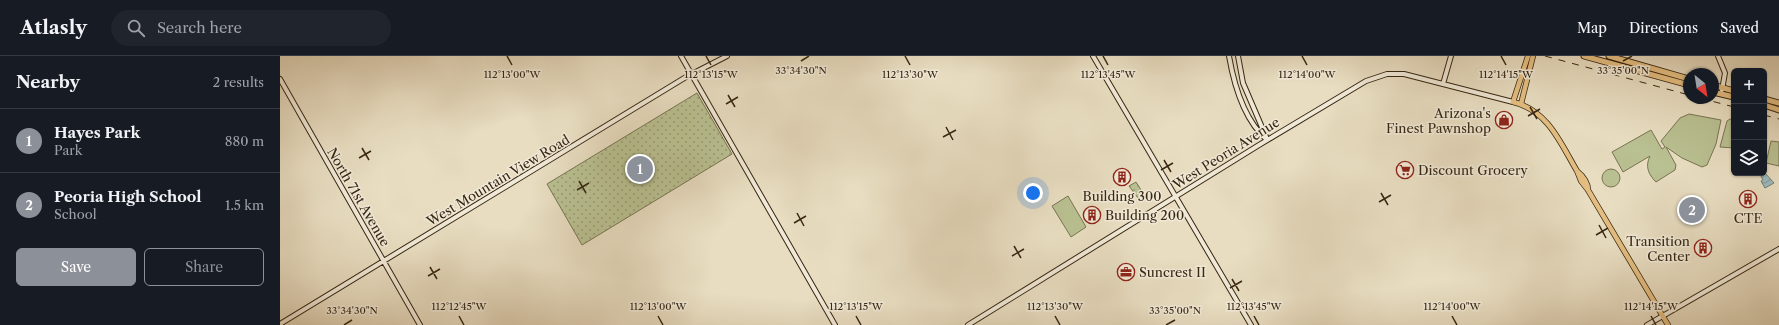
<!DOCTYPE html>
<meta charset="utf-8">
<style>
body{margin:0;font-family:"Libre Caslon Text",serif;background:#20242c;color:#f1f3f6}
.controls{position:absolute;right:12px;top:12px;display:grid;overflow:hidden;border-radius:6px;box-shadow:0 1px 3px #0004}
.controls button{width:36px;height:36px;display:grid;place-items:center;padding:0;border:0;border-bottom:1px solid #363941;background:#171b24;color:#f1f3f6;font:20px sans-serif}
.compass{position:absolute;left:1403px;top:12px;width:36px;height:36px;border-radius:50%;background:#171b24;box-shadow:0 1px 3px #0004;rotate:150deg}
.you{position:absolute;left:753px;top:137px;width:14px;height:14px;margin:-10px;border:3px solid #fff;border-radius:50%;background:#1a73e8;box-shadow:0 0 0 6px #1a73e833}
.badge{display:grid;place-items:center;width:26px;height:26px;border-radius:50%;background:#8c9099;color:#fff;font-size:13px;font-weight:700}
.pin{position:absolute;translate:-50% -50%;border:2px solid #fff;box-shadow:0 1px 4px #0006}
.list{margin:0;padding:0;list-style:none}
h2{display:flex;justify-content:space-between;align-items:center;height:52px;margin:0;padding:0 16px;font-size:17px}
h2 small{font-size:13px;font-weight:400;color:#9ea1a6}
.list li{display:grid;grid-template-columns:26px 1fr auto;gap:12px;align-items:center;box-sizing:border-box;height:64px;padding:0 16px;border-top:1px solid #363941}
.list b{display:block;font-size:15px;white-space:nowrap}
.list p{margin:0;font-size:13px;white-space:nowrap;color:#9ea1a6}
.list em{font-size:13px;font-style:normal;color:#9ea1a6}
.actions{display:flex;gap:8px;padding:12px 16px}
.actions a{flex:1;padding:9px 0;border:1px solid #8c9099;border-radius:6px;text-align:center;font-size:14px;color:#8c9099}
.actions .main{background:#8c9099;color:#fff}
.icon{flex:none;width:22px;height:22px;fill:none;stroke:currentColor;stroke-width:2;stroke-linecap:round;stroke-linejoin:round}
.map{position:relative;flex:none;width:1499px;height:269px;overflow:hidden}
header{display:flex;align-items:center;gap:24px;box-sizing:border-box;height:56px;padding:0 20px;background:#171b24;border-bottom:1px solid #363941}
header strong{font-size:19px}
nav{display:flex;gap:22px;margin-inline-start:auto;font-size:14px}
.search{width:280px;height:36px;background:#20242c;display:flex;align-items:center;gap:10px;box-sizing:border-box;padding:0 14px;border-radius:22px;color:#9ea1a6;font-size:15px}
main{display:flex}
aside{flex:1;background:#171b24}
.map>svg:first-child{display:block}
</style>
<header>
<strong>Atlasly</strong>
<div class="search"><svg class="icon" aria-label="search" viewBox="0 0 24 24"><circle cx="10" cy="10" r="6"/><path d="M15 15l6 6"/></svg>Search here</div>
<nav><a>Map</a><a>Directions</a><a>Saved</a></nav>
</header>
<main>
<aside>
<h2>Nearby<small>2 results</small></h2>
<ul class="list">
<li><span class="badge">1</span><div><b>Hayes Park</b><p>Park</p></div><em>880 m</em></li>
<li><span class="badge">2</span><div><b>Peoria High School</b><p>School</p></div><em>1.5 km</em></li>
</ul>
<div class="actions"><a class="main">Save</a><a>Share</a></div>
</aside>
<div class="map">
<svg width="1499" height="269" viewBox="0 0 1499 269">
<defs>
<pattern id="park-dots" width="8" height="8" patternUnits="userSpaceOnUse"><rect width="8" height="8" fill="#b9c091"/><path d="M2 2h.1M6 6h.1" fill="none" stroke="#979c75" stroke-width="1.8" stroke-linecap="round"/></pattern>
<pattern id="water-waves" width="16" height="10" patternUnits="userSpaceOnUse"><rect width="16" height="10" fill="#9bbabd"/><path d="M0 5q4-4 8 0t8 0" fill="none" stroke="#7f9798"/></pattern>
</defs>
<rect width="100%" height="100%" fill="#e8ddc1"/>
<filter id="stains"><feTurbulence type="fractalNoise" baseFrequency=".005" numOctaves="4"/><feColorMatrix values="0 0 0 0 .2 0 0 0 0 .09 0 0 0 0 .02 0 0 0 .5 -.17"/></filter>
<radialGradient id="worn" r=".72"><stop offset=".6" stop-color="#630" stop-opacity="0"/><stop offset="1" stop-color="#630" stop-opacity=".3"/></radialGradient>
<!-- grass -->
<path fill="#b9c091" stroke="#787452" d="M1409 58 1441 64 1436 88 1427 109 1422 111 1402 102 1386 91 1396 109 1395 114 1376 126C1368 118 1365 110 1370 100L1343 116 1332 96 1371 74 1382 93 1385 91 1381 85 1400 62Z
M1450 63 1454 64V92L1440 91 1447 65Z
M1491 85 1499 86V110L1486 107Z
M1322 122a9 9 0 1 1 18 0a9 9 0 1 1-18 0Z
M788 140 806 171 791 181 772 150Z"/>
<!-- park -->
<path fill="url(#park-dots)" stroke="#787452" d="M417 37 452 98 302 189 267 128Z
M856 126 863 137 858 142 849 130Z"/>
<!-- water -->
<path fill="url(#water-waves)" stroke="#737f79" d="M1485 117 1494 127 1485 132 1481 125 1483 124 1481 120Z"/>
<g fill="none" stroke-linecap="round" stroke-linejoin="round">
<defs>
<path id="secondary" d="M401 0 555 269
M813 0 971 269
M949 0C954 29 964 64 987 84
M958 0 963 27 987 83
M1438 0 1445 17 1442 34
M0 23 140 269
M1163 28 1171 0
M0 268 406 21 447 0
M688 269 979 89 1086 25 1107 18H1124L1233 46
M1367 269 1499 193"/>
<path id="primary" d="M1248 0 1233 46C1268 54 1281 88 1297 115 1303 120 1308 126 1308 134
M1241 48 1253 0
M1297 115 1301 125 1308 134 1388 269"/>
<path id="highway" d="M1304 0 1409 29
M1329 0 1409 23
M1433 29 1454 35
M1433 36 1454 41
M1484 43 1499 47
M1484 49 1499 54"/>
</defs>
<!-- secondary casing -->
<use href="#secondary" stroke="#372712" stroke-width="6"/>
<!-- primary casing -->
<use href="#primary" stroke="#372712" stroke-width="6"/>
<!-- highway casing -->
<use href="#highway" stroke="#372712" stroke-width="7"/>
<!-- secondary -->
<use href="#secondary" stroke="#f0e9d7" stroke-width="4"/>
<!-- primary -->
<use href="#primary" stroke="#e4be80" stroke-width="4.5"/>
<!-- highway -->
<use href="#highway" stroke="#e4be80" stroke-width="5"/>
<!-- rail -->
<path stroke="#372712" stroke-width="1" stroke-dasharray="7 7" stroke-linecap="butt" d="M1265 0 1409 39
M1420 42 1454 51
M1484 59 1499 63"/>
</g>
<!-- ticks -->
<path fill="none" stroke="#372712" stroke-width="1.5" d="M227 0 232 9M426 0 431 9M625 0 630 9M823 0 828 9M1022 0 1027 9M1221 0 1226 9M521 5 529 0M1343 5 1352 0M448 39 455 51M446 48 458 41M1250 51 1257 63M1248 60 1260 53M666 71 673 84M663 81 676 74M82 92 89 104M79 102 91 95M884 104 891 116M881 114 893 107M299 125 306 137M297 134 309 127M1101 137 1108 149M1099 146 1111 139M517 157 524 170M514 167 526 160M1319 169 1326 182M1316 179 1328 172M734 190 741 202M732 200 744 193M150 211 157 223M148 220 160 213M952 223 959 235M950 232 962 225M179 260 184 269M378 260 383 269M576 260 581 269M775 260 780 269M974 260 979 269M1172 260 1177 269M1371 260 1376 269M64 269 72 264M886 269 895 264"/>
<!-- icons -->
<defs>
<symbol id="shop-ring" viewBox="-11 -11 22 22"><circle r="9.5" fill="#f0e9d7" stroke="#8f2418" stroke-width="1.5"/><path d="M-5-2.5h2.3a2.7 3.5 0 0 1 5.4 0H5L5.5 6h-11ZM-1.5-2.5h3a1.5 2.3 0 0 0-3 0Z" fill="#8f2418"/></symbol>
<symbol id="supermarket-ring" viewBox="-11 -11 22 22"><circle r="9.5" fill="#f0e9d7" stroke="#8f2418" stroke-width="1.5"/><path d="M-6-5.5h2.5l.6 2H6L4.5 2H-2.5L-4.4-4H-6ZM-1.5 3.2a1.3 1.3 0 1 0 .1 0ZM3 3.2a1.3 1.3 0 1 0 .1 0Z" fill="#8f2418"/></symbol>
<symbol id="building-ring" viewBox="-11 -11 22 22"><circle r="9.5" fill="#f0e9d7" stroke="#8f2418" stroke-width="1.5"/><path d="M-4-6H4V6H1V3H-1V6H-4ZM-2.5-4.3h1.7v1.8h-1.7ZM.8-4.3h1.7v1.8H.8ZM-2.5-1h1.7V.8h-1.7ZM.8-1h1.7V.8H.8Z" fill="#8f2418"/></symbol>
<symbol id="office-ring" viewBox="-11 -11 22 22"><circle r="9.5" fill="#f0e9d7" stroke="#8f2418" stroke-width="1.5"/><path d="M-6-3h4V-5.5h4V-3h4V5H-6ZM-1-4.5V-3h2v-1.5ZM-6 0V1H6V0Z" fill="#8f2418"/></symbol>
</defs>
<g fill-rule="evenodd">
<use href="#shop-ring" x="1214" y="54" width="20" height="20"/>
<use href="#supermarket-ring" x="1115" y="104" width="20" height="20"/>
<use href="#building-ring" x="832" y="111" width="20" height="20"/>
<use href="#building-ring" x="1458" y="133" width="20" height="20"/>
<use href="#building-ring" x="802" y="149" width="20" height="20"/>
<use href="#building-ring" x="1413" y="182" width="20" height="20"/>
<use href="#office-ring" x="836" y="206" width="20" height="20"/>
</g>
<g text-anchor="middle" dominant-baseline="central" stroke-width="3" stroke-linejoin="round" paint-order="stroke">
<!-- poi labels -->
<g font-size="13" fill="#372712" stroke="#f0e9d7" text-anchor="start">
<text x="1211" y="57" text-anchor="end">Arizona's<tspan x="1211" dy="15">Finest Pawnshop</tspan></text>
<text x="1138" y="114">Discount Grocery</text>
<text x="842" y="140" text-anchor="middle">Building 300</text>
<text x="825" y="159">Building 200</text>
<text x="1468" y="162" text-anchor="middle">CTE</text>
<text x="1410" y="185" text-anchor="end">Transition<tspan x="1410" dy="15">Center</tspan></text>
<text x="859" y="216">Suncrest II</text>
</g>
<!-- street labels -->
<g font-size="13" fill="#372712" stroke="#f0e9d7">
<text transform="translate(946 97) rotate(-32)">West Peoria Avenue</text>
<text transform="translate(218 124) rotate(-31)">West Mountain View Road</text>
<text transform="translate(79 141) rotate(60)">North 71st Avenue</text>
</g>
</g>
<g font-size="10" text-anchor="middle" fill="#372712" stroke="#f0e9d7" stroke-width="3" stroke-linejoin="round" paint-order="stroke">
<text x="521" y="18">33°34'30"N</text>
<text x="1343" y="18">33°35'00"N</text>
<text x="431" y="22">112°13'15"W</text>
<text x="630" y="22">112°13'30"W</text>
<text x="828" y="22">112°13'45"W</text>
<text x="1226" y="22">112°14'15"W</text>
<text x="232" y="22">112°13'00"W</text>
<text x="1027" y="22">112°14'00"W</text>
<text x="179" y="254">112°12'45"W</text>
<text x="378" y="254">112°13'00"W</text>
<text x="576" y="254">112°13'15"W</text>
<text x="775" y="254">112°13'30"W</text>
<text x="974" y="254">112°13'45"W</text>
<text x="1172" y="254">112°14'00"W</text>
<text x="1371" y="254">112°14'15"W</text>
<text x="72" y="258">33°34'30"N</text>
<text x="895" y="258">33°35'00"N</text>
</g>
<rect width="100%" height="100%" filter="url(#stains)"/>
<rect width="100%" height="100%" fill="url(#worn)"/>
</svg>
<div class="controls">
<button>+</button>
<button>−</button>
<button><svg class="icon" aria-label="layers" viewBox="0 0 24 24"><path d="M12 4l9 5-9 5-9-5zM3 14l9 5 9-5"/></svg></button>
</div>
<svg class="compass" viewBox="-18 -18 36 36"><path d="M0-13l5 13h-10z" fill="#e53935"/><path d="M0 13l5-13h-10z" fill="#9ea1a6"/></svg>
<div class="you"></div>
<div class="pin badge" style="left:360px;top:113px">1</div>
<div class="pin badge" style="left:1412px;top:154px">2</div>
</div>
</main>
